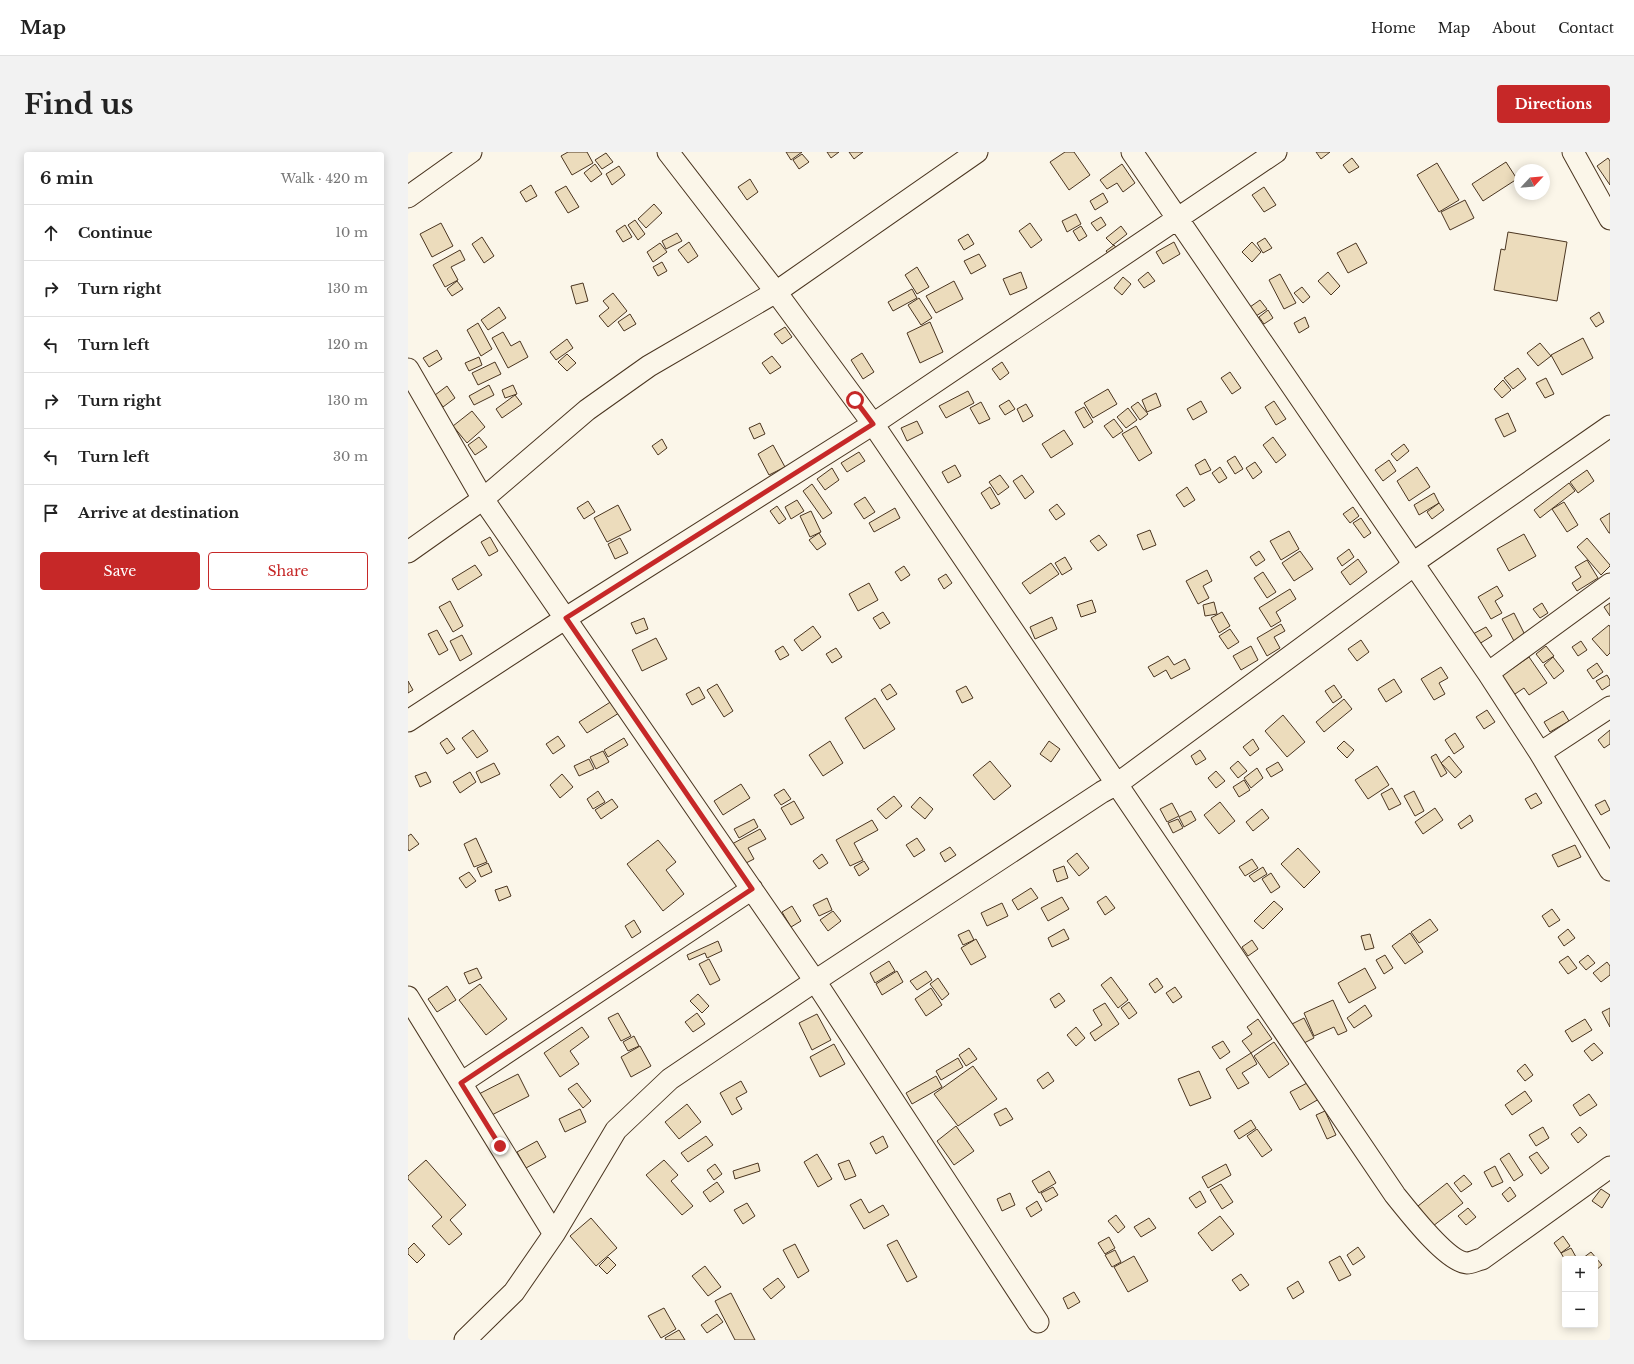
<!DOCTYPE html>
<meta charset="utf-8">
<style>
body{margin:0;font-family:"Libre Baskerville",serif;background:#f2f2f2;color:#222}
.controls{position:absolute;right:12px;bottom:12px;display:grid;overflow:hidden;border-radius:4px;box-shadow:0 2px 10px #0003}
.controls button{width:36px;height:36px;display:grid;place-items:center;padding:0;border:0;border-bottom:1px solid #e0e0e0;background:#fff;color:#222;font:20px sans-serif}
.compass{position:absolute;left:1106px;top:12px;width:36px;height:36px;border-radius:50%;background:#fff;box-shadow:0 2px 10px #0003;rotate:64deg}
.stop{position:absolute;width:12px;height:12px;margin:-9px;border:3px solid #c62828;border-radius:50%;background:#fff}
.stop.end{background:#c62828;border-color:#fff;box-shadow:0 1px 4px #0008}
.list{margin:0;padding:0;list-style:none}
h2{display:flex;justify-content:space-between;align-items:center;height:52px;margin:0;padding:0 16px;font-size:17px}
h2 small{font-size:13px;font-weight:400;color:#767676}
.list li{display:grid;grid-template-columns:26px 1fr auto;gap:12px;align-items:center;box-sizing:border-box;height:56px;padding:0 16px;border-top:1px solid #e0e0e0}
.list b{display:block;font-size:15px;white-space:nowrap}
.list em{font-size:13px;font-style:normal;color:#767676}
.actions{display:flex;gap:8px;padding:12px 16px}
.actions a{flex:1;padding:9px 0;border:1px solid #c62828;border-radius:4px;text-align:center;font-size:14px;color:#c62828}
.actions .main{background:#c62828;color:#fff}
.icon{flex:none;width:22px;height:22px;fill:none;stroke:currentColor;stroke-width:2;stroke-linecap:round;stroke-linejoin:round}
.map{position:relative;flex:none;width:1202px;height:1188px;overflow:hidden;border-radius:4px}
header{display:flex;align-items:center;gap:24px;box-sizing:border-box;height:56px;padding:0 20px;background:#fff;border-bottom:1px solid #e0e0e0}
header strong{font-size:19px}
nav{display:flex;gap:22px;margin-inline-start:auto;font-size:14px}
.intro{display:flex;align-items:center;justify-content:space-between;box-sizing:border-box;height:96px;padding:0 24px}
h1{margin:0;font-size:28px}
.button{padding:10px 18px;border-radius:4px;background:#c62828;color:#fff;font-size:14px;font-weight:700}
main{display:flex;gap:24px;padding:0 24px}
aside{flex:1;background:#fff;border-radius:4px;box-shadow:0 2px 10px #0003}
.map>svg:first-child{display:block}
</style>
<header>
<strong>Map</strong>
<nav><a>Home</a><a>Map</a><a>About</a><a>Contact</a></nav>
</header>
<div class="intro"><h1>Find us</h1><a class="button">Directions</a></div>
<main>
<aside>
<h2>6 min<small>Walk · 420 m</small></h2>
<ul class="list">
<li><svg class="icon" aria-label="ahead" viewBox="0 0 24 24"><path d="M12 20V5M6 11l6-6 6 6"/></svg><div><b>Continue</b></div><em>10 m</em></li>
<li><svg class="icon" aria-label="right" viewBox="0 0 24 24"><path d="M7 20v-9h11M14 6l5 5-5 5"/></svg><div><b>Turn right</b></div><em>130 m</em></li>
<li><svg class="icon" aria-label="left" viewBox="0 0 24 24"><path d="M17 20v-9H6M10 6l-5 5 5 5"/></svg><div><b>Turn left</b></div><em>120 m</em></li>
<li><svg class="icon" aria-label="right" viewBox="0 0 24 24"><path d="M7 20v-9h11M14 6l5 5-5 5"/></svg><div><b>Turn right</b></div><em>130 m</em></li>
<li><svg class="icon" aria-label="left" viewBox="0 0 24 24"><path d="M17 20v-9H6M10 6l-5 5 5 5"/></svg><div><b>Turn left</b></div><em>30 m</em></li>
<li><svg class="icon" aria-label="arrive" viewBox="0 0 24 24"><path d="M6 21V4h12l-3 4 3 4H6"/></svg><div><b>Arrive at destination</b></div></li>
</ul>
<div class="actions"><a class="main">Save</a><a>Share</a></div>
</aside>
<div class="map">
<svg width="1202" height="1188" viewBox="0 0 1202 1188">
<rect width="100%" height="100%" fill="#fbf6e9"/>
<!-- building -->
<path fill="#ecdcbc" stroke="#4a3520" d="M160 0H179L185 11 164 23 153 4Z
M378 0H394L383 8Z
M419 0H431L423 6Z
M441 0H455L446 7Z
M657 0H666L682 23 661 38 642 10Z
M908 0H922L913 7Z
M198 1 205 10 194 17 187 8Z
M394 2 401 10 391 17 385 8Z
M944 6 951 15 941 21 935 13Z
M1200 6 1202 9V33L1189 14Z
M1098 10 1109 27 1075 49 1064 32Z
M1029 11 1051 48 1031 60 1009 23Z
M187 12 194 22 183 30 176 21Z
M714 12 727 31 715 40 709 31 699 37 692 28Z
M211 14 217 23 204 33 198 22Z
M342 27 350 40 339 48 330 35Z
M123 33 129 44 118 50 112 40Z
M158 34 171 55 160 61 147 40Z
M856 35 868 53 856 60 844 43Z
M695 41 700 50 687 58 682 49Z
M1057 48 1066 66 1042 78 1033 60Z
M246 52 254 61 238 76 230 67Z
M668 62 673 72 659 80 654 69Z
M693 65 698 73 689 79 683 71Z
M227 68 237 82 230 88 220 73Z
M33 71 45 94 24 105 12 82Z
M622 71 634 88 623 96 611 79Z
M217 73 224 85 215 90 208 79Z
M673 74 679 84 671 89 665 79Z
M713 74 719 82 705 93 698 86Z
M1100 80 1159 90 1149 149 1086 138 1093 97 1097 98Z
M269 81 274 89 258 97 254 89Z
M560 82 566 92 556 98 550 88Z
M74 85 86 104 76 111 64 92Z
M857 86 864 96 855 101 849 91Z
M281 90 290 104 280 111 270 98Z
M766 90 772 102 755 112 748 100Z
M844 90 853 100 844 110 834 100Z
M252 91 259 100 245 110 239 100Z
M948 91 959 111 940 121 929 101Z
M706 93 714 103 706 109 698 99Z
M52 98 57 108 43 115 50 128 37 135 25 113Z
M571 102 578 114 563 122 556 109Z
M254 110 259 119 250 124 245 115Z
M509 115 521 135 509 142 497 123Z
M613 120 619 136 602 143 595 127Z
M740 120 747 129 736 136 730 128Z
M920 120 932 134 923 143 910 129Z
M872 122 888 151 876 157 861 128Z
M715 125 723 132 714 143 706 136Z
M49 129 55 137 44 144 39 137Z
M546 129 555 147 528 161 518 144Z
M175 131 180 149 168 152 163 134Z
M894 135 902 145 895 151 886 141Z
M504 137 509 146 485 159 480 150Z
M205 141 219 159 200 175 191 164 201 156 195 149Z
M511 146 524 166 513 173 500 153Z
M852 148 859 157 848 164 842 155Z
M91 155 98 166 80 178 73 168Z
M860 158 865 166 856 172 851 165Z
M1191 160 1196 170 1188 175 1182 166Z
M222 162 228 172 216 179 210 170Z
M897 165 901 175 891 181 886 171Z
M522 170 535 200 512 211 499 181Z
M70 171 84 197 73 204 59 178Z
M377 175 384 185 374 192 366 182Z
M95 180 103 194 112 189 120 205 100 216 84 186Z
M1175 186 1185 206 1154 223 1143 203Z
M159 187 165 196 148 208 142 200Z
M1132 191 1143 204 1130 214 1119 201Z
M29 198 34 207 21 215 15 206Z
M454 201 466 220 455 227 443 208Z
M159 202 168 211 159 219 150 210Z
M364 204 373 215 362 222 354 211Z
M71 205 74 213 61 219 57 211Z
M87 210 93 222 70 233 64 221Z
M594 210 601 221 592 228 584 217Z
M1110 216 1118 227 1105 237 1096 226Z
M822 220 833 236 824 242 813 226Z
M1138 226 1146 242 1137 246 1128 231Z
M1095 228 1103 238 1094 246 1086 237Z
M81 233 86 243 66 253 61 244Z
M105 233 109 242 97 246 94 238Z
M39 234 47 246 35 255 27 243Z
M700 237 709 252 685 266 676 251Z
M560 239 566 251 538 266 531 254Z
M748 241 753 254 739 260 734 248Z
M107 243 114 252 94 266 88 257Z
M601 248 607 257 597 263 591 254Z
M793 249 799 260 785 268 779 257Z
M866 249 878 267 868 273 857 255Z
M573 250 582 267 571 272 562 256Z
M730 250 740 262 732 268 723 255Z
M618 252 625 264 615 270 609 257Z
M676 255 685 270 676 276 667 260Z
M720 256 729 268 718 276 709 265Z
M64 259 77 275 59 291 45 274Z
M1100 261 1108 279 1096 285 1087 267Z
M706 267 715 279 705 286 696 274Z
M509 269 515 281 499 289 493 276Z
M352 271 357 282 346 287 341 276Z
M728 274 744 301 731 309 714 282Z
M656 278 665 292 643 306 634 292Z
M71 285 79 295 67 303 60 293Z
M865 285 878 303 868 311 855 293Z
M254 287 259 296 250 303 244 294Z
M996 292 1001 299 989 309 983 302Z
M365 293 377 315 361 323 350 302Z
M451 300 457 309 439 320 433 311Z
M827 304 835 317 827 322 819 309Z
M797 307 803 318 792 323 787 313Z
M981 308 988 319 975 329 967 318Z
M847 310 854 320 845 327 838 316Z
M547 313 553 324 540 331 534 320Z
M812 315 819 326 811 331 804 321Z
M1009 315 1022 335 1001 349 989 329Z
M424 316 431 328 417 338 409 327Z
M1179 318 1186 329 1170 341 1162 330Z
M592 323 601 335 590 343 581 330Z
M614 323 626 340 617 347 605 329Z
M1161 331 1167 339 1132 366 1126 358Z
M404 332 424 361 415 367 395 339Z
M582 335 592 352 583 357 573 341Z
M779 335 787 348 776 355 768 343Z
M1026 341 1031 351 1011 363 1006 353Z
M457 345 467 360 456 367 446 352Z
M389 348 396 359 383 367 377 355Z
M180 349 187 360 176 367 169 356Z
M1156 350 1170 373 1159 380 1144 357Z
M1031 351 1036 358 1024 367 1019 360Z
M649 352 657 362 648 368 641 358Z
M210 353 223 378 199 390 186 366Z
M369 354 378 367 371 372 362 359Z
M945 355 951 364 942 371 935 362Z
M487 356 492 366 466 380 461 371Z
M403 359 413 380 402 385 392 364Z
M1202 361V381H1201L1192 367Z
M953 366 963 381 956 386 945 371Z
M742 378 748 393 735 398 729 383Z
M881 379 891 397 873 408 862 389Z
M411 381 418 392 409 398 401 388Z
M1116 382 1128 404 1101 419 1089 397Z
M691 383 699 393 690 399 682 389Z
M82 385 90 399 81 404 73 390Z
M212 386 220 401 207 407 200 392Z
M1179 386 1202 413V414L1193 423 1169 395Z
M941 397 946 405 934 414 929 406Z
M851 399 857 408 848 414 842 405Z
M892 399 905 417 886 429 874 411Z
M657 405 664 417 654 423 647 411Z
M950 407 959 420 942 433 933 420Z
M1179 408 1190 426 1169 439 1164 431 1173 425 1167 415Z
M643 411 651 422 622 442 614 431Z
M67 413 74 423 50 438 44 427Z
M496 414 502 423 493 429 487 420Z
M799 418 804 429 795 434 801 446 790 452 778 429Z
M855 420 868 440 859 446 846 426Z
M538 422 544 431 536 437 530 427Z
M461 431 470 448 450 459 441 442Z
M1089 434 1095 444 1087 449 1094 461 1083 467 1070 445Z
M882 437 888 447 868 460 873 469 863 475 851 456Z
M684 448 688 460 673 465 669 453Z
M42 449 55 474 45 480 31 455Z
M806 450 809 462 797 464 795 453Z
M1134 451 1140 461 1132 466 1125 457Z
M1202 451V464L1196 455Z
M475 460 482 471 472 477 465 466Z
M814 460 822 474 811 481 803 466Z
M1106 461 1117 483 1106 489 1094 467Z
M644 465 649 477 627 487 622 475Z
M236 466 240 477 228 482 223 471Z
M873 472 877 479 866 485 872 496 859 504 849 486Z
M1201 473 1202 475V501L1199 504 1184 487Z
M405 474 413 485 394 499 386 488Z
M1078 475 1084 484 1071 492 1065 482Z
M822 477 831 490 820 497 811 484Z
M29 478 40 498 31 503 20 482Z
M54 483 64 502 52 509 42 489Z
M248 486 259 507 234 519 224 498Z
M953 488 961 500 949 509 940 497Z
M1173 489 1179 498 1170 504 1164 495Z
M375 494 381 503 372 508 367 499Z
M843 494 850 508 833 518 825 504Z
M1138 494 1146 504 1135 511 1128 502Z
M428 496 434 505 424 511 418 502Z
M760 504 766 513 777 507 782 517 763 527 758 518 746 525 740 515Z
M1121 505 1139 531 1121 543 1116 536 1104 544 1092 525Z
M1145 505 1156 519 1146 527 1136 513Z
M1189 511 1195 520 1185 527 1179 518Z
M1033 515 1040 526 1031 531 1037 542 1026 548 1013 527Z
M1199 523 1202 528V533L1194 538 1188 529Z
M986 527 994 540 978 550 970 537Z
M0 529 5 538 0 541Z
M309 532 325 559 316 565 299 538Z
M482 532 489 542 479 548 473 538Z
M926 533 934 545 925 551 917 539Z
M558 534 565 546 554 551 548 539Z
M291 535 297 546 284 553 278 542Z
M467 546 487 577 456 597 437 566Z
M936 547 944 557 916 580 908 570Z
M204 549 211 561 179 581 171 570Z
M1079 558 1087 570 1076 577 1068 565Z
M1155 559 1161 569 1142 580 1136 570Z
M875 563 897 590 879 605 857 579Z
M65 578 80 599 69 606 54 586Z
M1202 578V592L1196 596 1190 588Z
M1047 581 1056 595 1046 602 1037 588Z
M150 584 157 594 145 602 138 592Z
M39 586 47 597 39 602 32 591Z
M216 586 220 593 200 605 196 598Z
M845 587 851 597 842 604 835 595Z
M422 589 435 611 415 624 401 603Z
M641 589 652 597 643 610 632 602Z
M936 589 946 598 939 606 929 596Z
M792 598 798 607 788 613 783 604Z
M195 599 201 610 188 617 182 605Z
M1028 602 1039 621 1033 625 1023 605Z
M1041 604 1054 620 1047 626 1033 611Z
M181 607 186 617 171 624 166 614Z
M582 609 603 634 586 648 565 623Z
M830 609 839 619 830 626 822 616Z
M870 610 875 618 863 625 858 617Z
M86 611 92 622 73 631 68 620Z
M969 614 981 633 960 647 947 628Z
M849 616 855 626 843 636 836 626Z
M808 619 817 629 808 636 800 626Z
M18 620 23 630 12 635 7 624Z
M62 620 68 630 52 641 45 630Z
M154 622 165 635 152 646 142 633Z
M836 628 842 638 831 645 825 635Z
M333 632 342 646 315 663 306 649Z
M984 636 993 652 981 658 973 642Z
M376 637 383 647 373 653 366 643Z
M190 639 197 650 185 657 179 647Z
M1006 639 1016 659 1007 664 996 644Z
M1128 641 1134 651 1123 657 1117 647Z
M486 644 494 654 478 667 469 657Z
M512 645 525 657 517 667 503 655Z
M204 647 210 655 193 667 187 658Z
M1197 648 1202 658 1193 663 1187 653Z
M386 649 396 666 383 673 373 656Z
M812 650 827 669 811 682 796 663Z
M764 651 771 664 759 670 752 657Z
M1027 656 1035 668 1015 682 1007 670Z
M854 657 861 666 845 679 838 670Z
M783 659 788 668 776 675 771 665Z
M1062 663 1065 669 1053 677 1050 672Z
M346 667 350 675 331 686 326 677Z
M770 667 775 676 765 681 760 671Z
M464 668 470 678 446 691 455 708 442 714 428 688Z
M352 677 358 687 340 696 346 707 336 712 324 692Z
M3 682 11 692 1 699 0 697V684Z
M68 686 79 710 66 715 56 692Z
M509 686 517 698 506 705 498 693Z
M250 688 268 710 258 718 276 742 255 759 219 712Z
M1167 693 1173 705 1150 715 1144 703Z
M542 695 548 703 537 710 532 701Z
M890 696 912 720 896 736 873 712Z
M669 701 681 716 671 724 659 709Z
M414 702 420 711 411 717 405 709Z
M844 707 850 716 837 724 831 715Z
M456 709 461 717 451 724 446 715Z
M80 711 84 720 73 725 69 716Z
M656 714 660 726 649 730 645 718Z
M855 715 859 722 846 730 841 724Z
M61 720 68 729 58 736 51 726Z
M863 721 872 735 863 741 854 727Z
M99 734 103 744 91 749 87 738Z
M623 736 630 746 610 758 604 748Z
M698 744 707 756 697 763 689 750Z
M654 745 661 757 640 769 633 756Z
M419 746 424 758 411 764 405 753Z
M866 749 875 757 855 777 846 769Z
M594 751 600 764 579 774 573 761Z
M384 754 393 769 383 775 374 760Z
M1144 757 1152 768 1141 775 1134 764Z
M425 759 433 769 420 779 412 768Z
M1022 767 1030 778 1011 791 1003 780Z
M226 768 233 780 224 786 217 774Z
M656 777 661 787 644 795 640 786Z
M1160 777 1167 786 1156 794 1150 785Z
M561 778 566 788 555 793 550 783Z
M1002 781 1015 800 997 812 984 794Z
M962 782 966 796 957 798 953 784Z
M568 787 578 805 563 813 553 796Z
M844 788 850 797 840 804 834 795Z
M310 789 314 799 299 806 297 801 281 808 279 803Z
M977 803 985 816 976 822 968 808Z
M1180 803 1187 811 1178 818 1171 810Z
M1160 804 1169 816 1160 822 1151 810Z
M301 807 312 828 302 833 291 812Z
M481 809 487 819 467 831 462 821Z
M1199 810 1202 814V823L1193 830 1185 821Z
M69 816 74 826 61 832 56 821Z
M957 816 968 836 941 851 930 831Z
M489 819 495 830 474 843 468 832Z
M518 819 524 828 509 838 502 829Z
M703 825 720 848 710 856 693 833Z
M530 826 541 842 534 848 522 832Z
M749 826 755 835 747 841 741 832Z
M72 832 99 867 78 883 51 848Z
M39 834 48 848 29 860 20 847Z
M767 835 774 845 765 851 758 841Z
M523 836 534 853 518 864 507 847Z
M651 841 657 849 647 856 642 847Z
M290 842 301 854 294 861 282 849Z
M925 848 939 879 930 883 926 875 906 884 896 861Z
M721 850 729 861 721 867 713 856Z
M697 851 711 872 687 889 682 881 694 873 685 858Z
M957 853 964 864 946 876 939 866Z
M1202 856V875L1194 860Z
M210 861 223 884 213 889 200 866Z
M289 861 297 872 285 880 277 870Z
M409 862 423 888 404 898 391 871Z
M896 866 906 886 894 892 884 872Z
M850 867 864 887 843 901 834 889 844 882 839 875Z
M1177 867 1184 878 1164 890 1157 879Z
M174 875 181 885 162 899 171 912 152 925 136 901Z
M668 875 677 886 668 894 659 883Z
M226 884 231 894 220 899 215 890Z
M815 889 822 900 812 907 804 895Z
M866 890 881 912 861 926 846 904Z
M1186 891 1195 901 1184 909 1176 899Z
M426 892 437 912 412 925 402 905Z
M232 894 243 914 223 925 213 905Z
M561 896 569 907 558 914 551 903Z
M843 901 849 912 834 921 841 931 830 937 818 917Z
M550 906 555 915 533 928 528 919Z
M1117 912 1125 923 1117 929 1109 919Z
M565 914 589 947 550 974 526 942Z
M791 919 803 946 782 954 770 927Z
M640 920 646 929 635 937 629 928Z
M110 922 121 944 78 966 67 944Z
M528 924 534 935 504 952 498 941Z
M333 929 339 940 328 946 334 957 324 963 312 941Z
M901 930 911 947 892 958 882 940Z
M169 931 183 949 175 956 160 937Z
M1117 939 1124 949 1104 963 1097 953Z
M1181 942 1189 953 1172 964 1165 953Z
M279 952 293 970 271 987 257 970Z
M598 956 605 967 592 974 586 962Z
M172 957 178 970 157 980 151 967Z
M917 959 928 983 919 987 908 963Z
M843 968 848 976 831 987 826 979Z
M548 974 566 999 546 1013 529 989Z
M1135 975 1141 986 1128 994 1121 983Z
M1172 975 1179 983 1170 991 1163 982Z
M849 977 864 998 854 1005 839 984Z
M298 984 305 993 280 1010 273 1001Z
M475 984 480 995 468 1002 462 991Z
M129 989 138 1005 118 1016 109 1000Z
M1129 1000 1141 1016 1133 1022 1121 1005Z
M1101 1001 1115 1023 1106 1029 1092 1007Z
M409 1002 424 1027 410 1035 396 1010Z
M18 1008 58 1053 42 1068 54 1082 41 1093 24 1074 34 1065 0 1027V1024Z
M256 1008 270 1023 263 1029 285 1054 274 1063 238 1023Z
M441 1008 448 1024 437 1028 430 1012Z
M350 1011 352 1019 327 1027 325 1019Z
M307 1012 314 1022 306 1028 299 1018Z
M818 1012 823 1023 800 1036 794 1025Z
M1087 1014 1095 1030 1084 1035 1076 1020Z
M641 1019 648 1031 631 1041 624 1029Z
M1056 1023 1064 1032 1053 1040 1046 1031Z
M309 1030 316 1040 302 1050 295 1040Z
M1039 1031 1055 1051 1025 1074 1010 1054Z
M813 1032 825 1050 814 1057 802 1038Z
M645 1035 650 1043 638 1050 633 1041Z
M1102 1035 1108 1044 1100 1050 1094 1042Z
M1193 1037 1202 1043 1194 1056 1184 1049Z
M792 1039 798 1050 788 1056 781 1046Z
M602 1041 607 1053 594 1059 589 1047Z
M453 1047 461 1061 475 1053 481 1063 456 1077 442 1053Z
M629 1049 634 1058 623 1065 618 1056Z
M339 1051 347 1064 335 1072 326 1058Z
M1060 1056 1068 1065 1058 1073 1050 1064Z
M708 1063 717 1075 710 1081 700 1069Z
M812 1064 826 1082 804 1099 790 1081Z
M183 1066 209 1096 188 1114 162 1084Z
M741 1066 748 1076 733 1085 726 1075Z
M1155 1084 1162 1094 1153 1101 1146 1091Z
M701 1085 707 1096 697 1102 690 1091Z
M489 1088 509 1125 499 1130 479 1093Z
M6 1091 17 1103 9 1111 0 1102V1097Z
M387 1092 401 1119 390 1126 375 1098Z
M950 1095 957 1105 945 1113 939 1103Z
M1163 1096 1168 1105 1165 1107H1157V1108L1153 1101Z
M707 1098 713 1110 704 1115 697 1103Z
M1183 1100 1194 1113 1187 1119V1107L1175 1106Z
M726 1104 740 1129 720 1140 706 1115Z
M932 1104 943 1123 931 1129 921 1110Z
M200 1105 208 1113 199 1122 191 1114Z
M297 1114 313 1135 300 1144 284 1124Z
M833 1122 841 1133 832 1139 824 1128Z
M370 1126 377 1135 363 1147 355 1137Z
M890 1129 896 1140 885 1147 879 1136Z
M666 1140 672 1150 660 1157 655 1146Z
M323 1141 347 1188H327L307 1149Z
M256 1156 268 1177 253 1186 240 1164Z
M309 1162 315 1170 299 1181 293 1173Z
M271 1178 277 1188H258L257 1186Z"/>
<g fill="none" stroke-linecap="round" stroke-linejoin="round">
<defs>
<path id="minor" d="M260 0 368 140 465 272 987 1043C1000 1059 1039 1110 1059 1111 1063 1111 1069 1108 1074 1107L1202 1015
M724 0 1080 521 1132 601 1202 718
M1165 0 1202 67
M0 45 63 0
M0 217 75 347 407 829 630 1170
M0 400 75 347 179 258 241 214 368 140 569 0
M1080 521 1202 432
M0 569 158 466 465 272 868 0
M1132 601 1202 555
M0 845 146 1082
M53 931 344 737
M57 1188 106 1140 146 1082 208 978 262 927 407 829 694 640 709 632 997 420 1005 411 1202 274"/>
</defs>
<!-- minor casing -->
<use href="#minor" stroke="#4a3520" stroke-width="23"/>
<!-- minor -->
<use href="#minor" stroke="#fbf6e9" stroke-width="21"/>
</g>
<g fill="none" stroke-linecap="round" stroke-linejoin="round">
<!-- route -->
<path stroke="#c62828" stroke-width="5" d="M92 994 53 931 344 737 158 466 465 272 447 248"/>
</g>
</svg>
<div class="controls">
<button>+</button>
<button>−</button>
</div>
<svg class="compass" viewBox="-18 -18 36 36"><path d="M0-13l5 13h-10z" fill="#e53935"/><path d="M0 13l5-13h-10z" fill="#767676"/></svg>
<div class="stop" style="left:447px;top:248px"></div>
<div class="stop end" style="left:92px;top:994px"></div>
</div>
</main>
